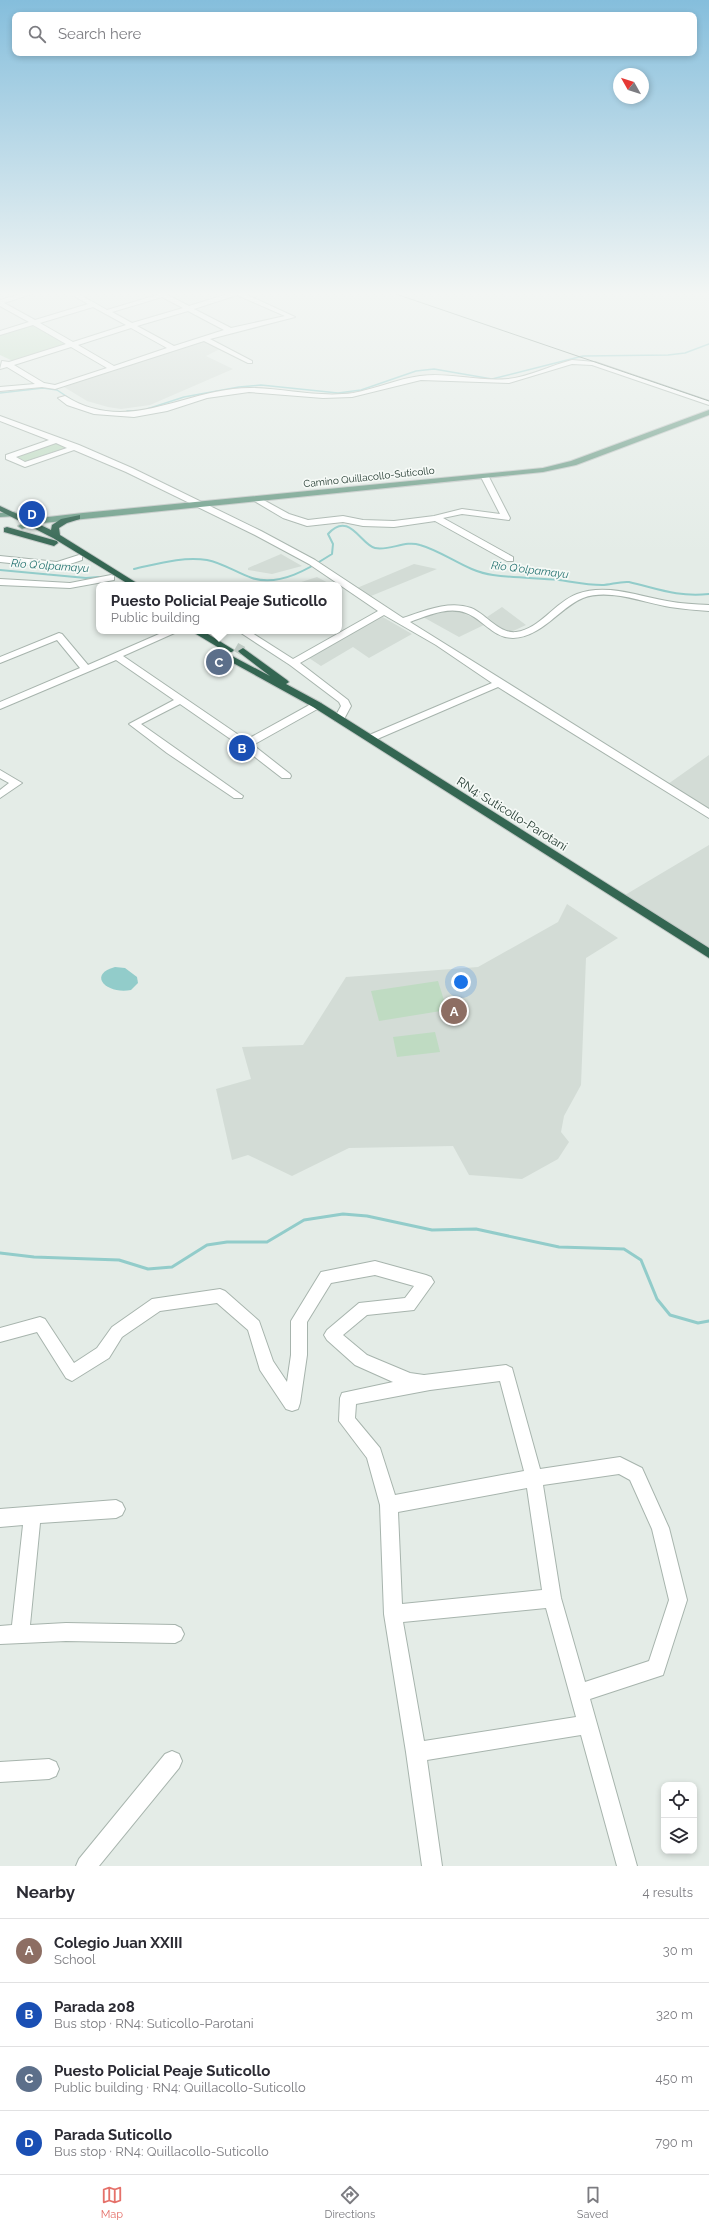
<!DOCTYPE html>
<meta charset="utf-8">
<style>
body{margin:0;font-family:Raleway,sans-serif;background:#f2f2f3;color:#2b2b33}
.controls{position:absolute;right:12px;bottom:12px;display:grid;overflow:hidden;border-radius:8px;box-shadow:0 2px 6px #0003}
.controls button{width:36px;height:36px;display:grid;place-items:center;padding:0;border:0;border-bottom:1px solid #e1e1e2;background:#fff;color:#2b2b33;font:20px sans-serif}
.compass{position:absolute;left:613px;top:68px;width:36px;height:36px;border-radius:50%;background:#fff;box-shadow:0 2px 6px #0003;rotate:309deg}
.you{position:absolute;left:461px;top:982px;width:14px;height:14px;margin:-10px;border:3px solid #fff;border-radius:50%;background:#1a73e8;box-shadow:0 0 0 6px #1a73e833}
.badge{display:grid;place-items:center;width:26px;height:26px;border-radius:50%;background:#e5716a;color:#fff;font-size:13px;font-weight:700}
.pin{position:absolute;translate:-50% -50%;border:2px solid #fff;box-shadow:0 1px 4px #0006}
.popup{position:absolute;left:96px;top:582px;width:246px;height:52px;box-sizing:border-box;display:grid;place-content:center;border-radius:8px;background:#fff;filter:drop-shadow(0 1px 3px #0005);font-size:13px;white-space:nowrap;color:#7c7c81}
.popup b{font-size:15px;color:#2b2b33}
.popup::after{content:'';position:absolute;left:50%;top:100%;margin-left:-8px;border:8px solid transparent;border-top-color:#fff}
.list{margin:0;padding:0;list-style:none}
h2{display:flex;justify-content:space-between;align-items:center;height:52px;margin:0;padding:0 16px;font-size:17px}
h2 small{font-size:13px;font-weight:400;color:#7c7c81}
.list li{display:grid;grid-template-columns:26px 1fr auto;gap:12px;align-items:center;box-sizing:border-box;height:64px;padding:0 16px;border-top:1px solid #e1e1e2}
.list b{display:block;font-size:15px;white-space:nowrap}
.list p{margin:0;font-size:13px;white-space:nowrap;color:#7c7c81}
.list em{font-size:13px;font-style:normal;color:#7c7c81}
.icon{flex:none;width:22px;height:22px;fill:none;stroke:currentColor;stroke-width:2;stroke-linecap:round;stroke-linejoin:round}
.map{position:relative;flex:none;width:709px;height:1866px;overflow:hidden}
.search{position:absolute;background:#fff;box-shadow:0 2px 6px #0003;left:12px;right:12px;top:12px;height:44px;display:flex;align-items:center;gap:10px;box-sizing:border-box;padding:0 14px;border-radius:8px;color:#7c7c81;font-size:15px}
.sheet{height:308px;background:#fff}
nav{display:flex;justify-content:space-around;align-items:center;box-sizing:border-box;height:56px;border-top:1px solid #e1e1e2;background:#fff;font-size:11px;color:#7c7c81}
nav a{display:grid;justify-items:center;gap:2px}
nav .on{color:#e5716a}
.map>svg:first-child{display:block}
</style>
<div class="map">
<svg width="709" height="1866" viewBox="0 0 709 1866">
<rect width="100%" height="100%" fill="#e4ece7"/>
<!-- built -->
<path fill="#d3dcd6" d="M204 341 220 349 206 356 233 369 150 405 121 409 108 407 87 401 64 387Z
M281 554 302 566 272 574 248 570V568Z
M414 564 437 569 371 596 357 588Z
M317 577 332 585H292Z
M502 607 526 625 511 632H506L487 617Z
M444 612H461L486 624 459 637 423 617Z
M381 616 412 634 369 658 353 647 321 666 309 658Z
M709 755V809L668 784Z
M709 845V947L625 895Z
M567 904 618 938 586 958 581 1085 564 1116 561 1132 569 1142 558 1159 522 1179 469 1175 453 1146 349 1148 292 1176 248 1155 232 1160 216 1089 251 1079 242 1047 303 1045 346 977 478 967 558 922Z"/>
<!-- green -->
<path fill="#bfdbc2" d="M32 325H36L66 345 13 361 0 355V335Z
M55 442 68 448 24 463 15 457Z
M438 981 447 1010 379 1021 371 991Z
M435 1032 440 1052 397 1057 393 1037Z"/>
<!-- water -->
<path fill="#92ccca" d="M115 967 125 968 137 977 138 983 131 990C108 995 86 975 115 967Z"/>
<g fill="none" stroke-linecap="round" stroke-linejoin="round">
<!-- stream-far2 -->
<path stroke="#92ccca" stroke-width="1.5" d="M0 393 43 388 57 390 72 400
M147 409 184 397 239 387 261 385 338 393 361 390 416 371 434 369 492 379 583 356 668 355 685 353 709 344
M127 411H138"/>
<!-- stream-far1 -->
<path stroke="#92ccca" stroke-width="2" d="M134 569C157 564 183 556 207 560 223 563 237 573 252 578 280 587 310 568 332 554L333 544 328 534C349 510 361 545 375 548 390 551 405 540 420 545 445 552 467 572 493 575 515 578 537 578 559 580 573 582 588 585 602 585 610 585 620 581 629 582 659 589 676 597 709 594
M0 570 86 578 99 577"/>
<!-- stream -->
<path stroke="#92ccca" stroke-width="3" d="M0 1253 34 1257 119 1260 148 1269 172 1267 207 1245 227 1242H267L304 1220 343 1214 367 1216 432 1230 476 1229 559 1247 624 1249 641 1260 657 1299 670 1315 698 1323 709 1321"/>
<!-- highway-tunnel -->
<path stroke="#bec9c3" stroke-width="9" stroke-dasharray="9 4.5" stroke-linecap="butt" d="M236 647 243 651
M222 653 229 658"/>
<defs>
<path id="minor" d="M24 293H34L4 303 35 320 88 304 69 293H77L107 310 157 295 156 293H164L189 306 231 293H243L295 317 210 339 252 361V363H248L204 341 55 389 42 387 0 391V387L35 384 7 367 0 369 2 361 9 362 66 344 33 325 0 335V331L29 322 0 306V300ZM237 295 285 316 231 328 194 309ZM162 297 183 308 132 323 112 312ZM93 307 126 325 73 342 40 323ZM188 311 224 330 174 346 137 326ZM131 328 167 348 114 366 78 345ZM71 347 107 368 55 385 44 383 14 365Z
M572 360 595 362 709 401V405L592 365 572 364 509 383 421 380 352 397 323 398 249 392 207 398 167 411 134 417 94 414 67 405 58 398 65 396C129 436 185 388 250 388 284 388 318 398 353 393 375 389 397 379 420 376 449 372 479 382 508 379 528 377 552 365 572 360Z
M0 416 79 445 132 468 261 531 315 560 403 618C424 611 449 600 471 608 486 614 499 634 516 632 540 629 555 602 577 594 606 583 638 596 667 601 681 604 695 604 709 605V611C696 610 683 609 670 607 644 603 610 588 583 598 559 608 542 637 513 638 493 638 483 619 466 613 448 606 427 616 410 622L709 809V818L498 687 375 740H367L366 738 367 736 492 683 436 645 384 615 300 663 348 700 351 706 343 721H335L334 719 341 706 339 702 290 665 238 631H249L293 659 378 611 309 564 255 535 126 472 74 450 25 467 6 459V455L49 440 0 421ZM56 443 67 448 25 462 16 457Z
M482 475 489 477 510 518 509 520 462 514 443 518 513 557V561H507L435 521 394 527 363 526 343 522 307 526 283 518 251 499 258 497 289 514 308 520 343 516 363 520 394 521 434 516 462 509 500 514 481 477Z
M79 555 82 556V560L58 568 0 562V556L57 562Z
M111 575 114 576V580L70 588 0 585V579L70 583Z
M166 631H179L123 656 246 740 313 703H321V707L253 745 290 774 291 776 290 778H282L242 747 180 704 141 724 243 796 242 798H234L167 753 129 724 174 700 116 660 0 709V702L80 668 57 640 0 663V657L59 633 62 634 88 665Z
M0 770 22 783 0 798V790L9 783 0 778Z
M375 1261 426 1275 431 1277 434 1282 414 1310 367 1315 343 1335 367 1355 410 1373 424 1375 506 1365 512 1368 540 1469 620 1457 642 1468 669 1528 687 1600 663 1675 590 1699 637 1866H617L581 1735 427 1760 442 1866H422L406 1752 384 1614 380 1505 367 1458 339 1421 340 1398 342 1393 393 1382 355 1365 327 1340 324 1335 327 1330 359 1303 405 1298 414 1286 375 1275 331 1283 307 1322V1355L300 1403 298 1409 292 1411 286 1409 260 1370 248 1330 217 1303 160 1311 122 1337 109 1358 72 1381 66 1378 37 1332 0 1342V1328L40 1317 45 1319 74 1363 97 1348 112 1327 152 1299 220 1289 225 1291 259 1321 273 1361 287 1382 291 1355V1321L321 1272ZM500 1381 524 1471 395 1495 380 1448 355 1418 356 1404 430 1390ZM619 1474 630 1480 652 1529 669 1600 649 1661 585 1682 561 1598 543 1485ZM527 1488 542 1590 402 1604 398 1512ZM546 1608 576 1717 424 1741 403 1622Z
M116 1500 122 1503 125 1509 122 1515 116 1518 40 1523 30 1625 66 1623 175 1625 181 1628 184 1634 181 1640 175 1643 66 1641 0 1644V1626L12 1625 23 1525 0 1527V1509Z
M172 1751 179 1754 182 1761 179 1768 99 1866H76L79 1859 165 1754Z
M49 1759 56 1762 59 1769 56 1776 49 1779 0 1782V1762Z"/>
<path id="major" d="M709 410V415L576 465 543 472 83 519 33 524 22 529 18 526 31 519 83 513 543 468 571 461Z
M14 512 18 514 17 516 0 517V513Z"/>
<path id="highway" d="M0 506 51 530 52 525 61 519 80 515V519L67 523 59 528 60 535 140 585H130L53 538 0 511Z
M7 527 57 541 58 543 54 546 4 532V528Z
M191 631H203L234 650 232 652H226Z
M243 648 287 680 289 682 286 684 321 703 709 948V958L313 707 224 658 226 656H232L270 676 240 653 238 651Z"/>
</defs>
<!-- minor casing -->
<use href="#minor" stroke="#a7b4ad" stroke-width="2"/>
<!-- major casing -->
<use href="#major" stroke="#c2c8c6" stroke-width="2"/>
<!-- highway casing -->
<use href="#highway" stroke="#c2c8c6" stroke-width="2"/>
<!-- minor -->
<use href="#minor" fill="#fff" fill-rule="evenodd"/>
<!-- major -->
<use href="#major" fill="#6d9d88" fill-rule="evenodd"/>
<!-- highway -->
<use href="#highway" fill="#346652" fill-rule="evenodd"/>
<!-- tram -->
<path stroke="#60786d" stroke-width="1" d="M393 293 709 401"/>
</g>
<!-- sky -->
<linearGradient id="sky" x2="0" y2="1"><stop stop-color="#85bedc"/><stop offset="0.53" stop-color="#f3f6f4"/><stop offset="1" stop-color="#f3f6f4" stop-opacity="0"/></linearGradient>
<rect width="709" height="554" fill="url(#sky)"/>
<g text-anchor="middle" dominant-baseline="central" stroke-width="3.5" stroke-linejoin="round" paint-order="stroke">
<!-- far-street labels -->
<g font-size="10" fill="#253c32" stroke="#f5f9f6">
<text transform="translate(369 477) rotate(-6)">Camino Quillacollo-Suticollo</text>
</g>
<!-- far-water labels -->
<g font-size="11" font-style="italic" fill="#257371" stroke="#f5f9f6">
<text transform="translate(50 566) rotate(4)">Río Q'olpamayu</text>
<text transform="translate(530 570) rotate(7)">Río Q'olpamayu</text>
</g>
<!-- street labels -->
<g font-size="12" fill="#253c32" stroke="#f5f9f6">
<text transform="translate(512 814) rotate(32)">RN4: Suticollo-Parotani</text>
</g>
</g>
</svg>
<div class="controls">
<button><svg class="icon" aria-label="locate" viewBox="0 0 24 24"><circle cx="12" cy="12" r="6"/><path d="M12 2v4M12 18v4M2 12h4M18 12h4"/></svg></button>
<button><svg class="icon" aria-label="layers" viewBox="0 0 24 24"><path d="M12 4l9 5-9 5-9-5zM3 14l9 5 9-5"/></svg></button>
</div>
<svg class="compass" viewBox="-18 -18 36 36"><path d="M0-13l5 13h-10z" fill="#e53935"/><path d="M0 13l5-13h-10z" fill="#7c7c81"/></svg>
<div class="you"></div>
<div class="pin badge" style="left:454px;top:1011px;background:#8d6e63">A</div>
<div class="pin badge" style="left:242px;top:748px;background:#1a4fb4">B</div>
<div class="pin badge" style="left:219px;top:662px;background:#5c6f8a">C</div>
<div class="popup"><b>Puesto Policial Peaje Suticollo</b>Public building</div>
<div class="pin badge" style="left:32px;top:514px;background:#1a4fb4">D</div>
<div class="search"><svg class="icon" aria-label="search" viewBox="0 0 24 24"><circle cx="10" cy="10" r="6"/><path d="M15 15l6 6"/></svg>Search here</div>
</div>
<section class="sheet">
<h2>Nearby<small>4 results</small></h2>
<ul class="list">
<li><span class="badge" style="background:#8d6e63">A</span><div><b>Colegio Juan XXIII</b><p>School</p></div><em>30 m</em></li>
<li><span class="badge" style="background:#1a4fb4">B</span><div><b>Parada 208</b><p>Bus stop · RN4: Suticollo-Parotani</p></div><em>320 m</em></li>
<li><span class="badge" style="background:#5c6f8a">C</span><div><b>Puesto Policial Peaje Suticollo</b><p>Public building · RN4: Quillacollo-Suticollo</p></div><em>450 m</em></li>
<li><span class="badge" style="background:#1a4fb4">D</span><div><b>Parada Suticollo</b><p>Bus stop · RN4: Quillacollo-Suticollo</p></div><em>790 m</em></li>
</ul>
</section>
<nav>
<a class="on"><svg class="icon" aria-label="map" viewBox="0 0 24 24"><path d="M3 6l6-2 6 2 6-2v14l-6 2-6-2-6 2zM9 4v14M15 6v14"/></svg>Map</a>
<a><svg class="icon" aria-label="directions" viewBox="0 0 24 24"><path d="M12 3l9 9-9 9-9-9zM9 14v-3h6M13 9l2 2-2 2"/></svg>Directions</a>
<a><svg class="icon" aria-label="saved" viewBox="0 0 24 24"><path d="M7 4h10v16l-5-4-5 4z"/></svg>Saved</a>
</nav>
